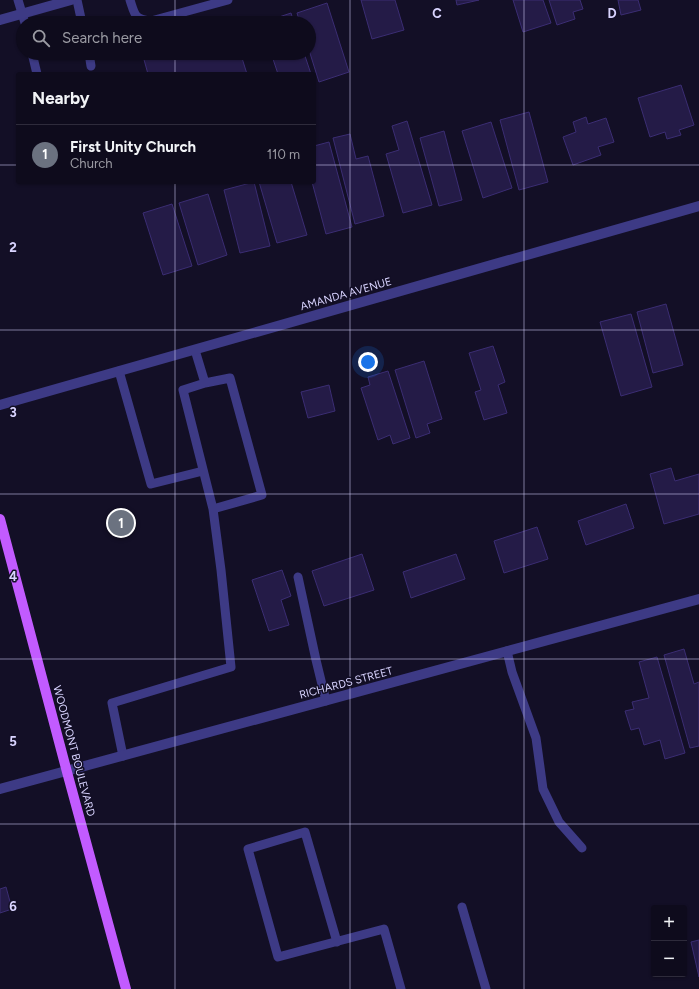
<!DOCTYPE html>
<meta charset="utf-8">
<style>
body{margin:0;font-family:Figtree,sans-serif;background:#1c1929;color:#f1f3f6}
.controls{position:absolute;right:12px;bottom:12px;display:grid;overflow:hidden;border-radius:4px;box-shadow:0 1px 3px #0004}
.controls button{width:36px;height:36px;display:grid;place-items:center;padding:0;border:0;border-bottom:1px solid #2e2b3b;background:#0e0b1c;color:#f1f3f6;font:20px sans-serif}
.you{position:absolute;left:368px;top:362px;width:14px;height:14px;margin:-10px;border:3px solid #fff;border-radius:50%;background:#1a73e8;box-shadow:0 0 0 6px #1a73e833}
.badge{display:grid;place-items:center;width:26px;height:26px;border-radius:50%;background:#1a73e8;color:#fff;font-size:13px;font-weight:700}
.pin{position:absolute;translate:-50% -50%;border:2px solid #fff;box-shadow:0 1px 4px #0006}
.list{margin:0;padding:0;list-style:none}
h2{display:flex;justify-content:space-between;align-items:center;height:52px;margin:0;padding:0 16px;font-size:17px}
h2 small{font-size:13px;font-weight:400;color:#9b9ba3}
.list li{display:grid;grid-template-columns:26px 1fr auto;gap:12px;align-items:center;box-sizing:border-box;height:60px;padding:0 16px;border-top:1px solid #2e2b3b}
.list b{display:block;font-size:15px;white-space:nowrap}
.list p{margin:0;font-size:13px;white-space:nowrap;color:#9b9ba3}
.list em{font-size:13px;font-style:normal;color:#9b9ba3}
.icon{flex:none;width:22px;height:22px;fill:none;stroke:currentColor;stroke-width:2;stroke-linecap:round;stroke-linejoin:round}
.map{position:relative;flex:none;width:699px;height:989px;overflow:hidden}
.search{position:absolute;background:#0e0b1c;box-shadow:0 1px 3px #0004;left:16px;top:16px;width:300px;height:44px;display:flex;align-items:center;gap:10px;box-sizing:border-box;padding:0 14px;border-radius:22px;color:#9b9ba3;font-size:15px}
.panel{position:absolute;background:#0e0b1c;box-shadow:0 1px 3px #0004;left:16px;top:72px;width:300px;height:112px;border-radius:4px}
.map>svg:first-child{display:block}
</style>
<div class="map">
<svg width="699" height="989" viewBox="0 0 699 989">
<rect width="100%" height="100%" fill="#130f26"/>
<!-- building -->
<path fill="#241b47" stroke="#3b2d73" d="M361 0H395L404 30 372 39Z
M456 0H479L457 5Z
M513 0H543L551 23 523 32Z
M549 0H580L583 9 573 12 575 19 557 25Z
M618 0H638L641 10 621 15Z
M327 3 349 72 319 82 309 50V23H300L297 13Z
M291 13 294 23H261Z
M153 53H247L241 55 247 74H148L143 56Z
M271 53H304L311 74H278Z
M681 85 694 125 679 130 681 135 667 139 665 132 650 137 638 98Z
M529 112 548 182 519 190 500 120Z
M586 117 588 124 606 118 614 142 598 147 601 155 573 165 563 137 576 132 573 122Z
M407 121 432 205 403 213 386 154 399 150 392 126Z
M491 122 512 188 483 198 462 131Z
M444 131 462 200 439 206 420 138Z
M350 134 356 159 368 156 384 216 355 224 333 138Z
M329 142 352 227 326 234 312 182H314V146Z
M254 182 270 246 240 253 224 190Z
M259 182H291L307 235 277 243Z
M208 194 227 255 198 265 179 203Z
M172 204 192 266 163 275 143 213Z
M666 304 683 365 653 373 637 312Z
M631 314 652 387 621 396 600 322Z
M493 346 505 382 498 385 507 413 484 420 475 392 481 390 469 353Z
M424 361 442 419 427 424 430 433 416 438 395 370Z
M388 371 410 438 393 444 390 435 378 440 361 388 370 385 368 377Z
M329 385 335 411 308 418 301 392Z
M671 468 675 481 699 474V514L664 524 650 474Z
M626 504 634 528 586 545 578 521Z
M537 527 548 559 504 573 494 541Z
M362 554 374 590 324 606 312 571Z
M456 554 465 579 411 598 403 572Z
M282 570 291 596 281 600 289 625 269 631 252 580Z
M684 649 694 684 699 682V746L690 748 664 655Z
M657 657 685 753 665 759 660 740 644 745 639 728 631 730 625 711 634 709 632 702 649 698 639 662Z
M6 887 12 909 0 913V889Z
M699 940V977L691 942Z"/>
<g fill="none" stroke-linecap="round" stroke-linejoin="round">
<!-- service -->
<path stroke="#3d3a85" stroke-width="9" d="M18 0 25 23
M77 0 82 23
M130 0C135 15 134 19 151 21L228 0
M32 53 37 74
M89 53 91 66
M119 371 151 484 203 471
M205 383 230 378 262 495 213 509
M298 577 316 660 326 701
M507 651 512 672 536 738 543 789 559 822 582 848
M123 756 112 703 231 667 221 570 213 509 183 390 205 383 195 350
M462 907 486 989
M337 942 305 832 248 849 278 957 384 929 401 989"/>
<!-- minor -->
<path stroke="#3d3a85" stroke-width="10" d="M0 20 71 0
M0 405 699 206
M0 789 699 599"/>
<!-- primary -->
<path stroke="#c25bff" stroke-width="10" d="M0 519 67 772 126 989"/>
</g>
<!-- grid -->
<path fill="none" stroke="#d9d4ff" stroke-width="1" stroke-opacity="0.55" d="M175 0V23M350 0V989M524 0V989M175 53V74M0 165H18M314 165H699M175 182V989M0 330H699M0 494H699M0 659H699M0 824H699"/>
<g text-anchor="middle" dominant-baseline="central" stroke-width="3" stroke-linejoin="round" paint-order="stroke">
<!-- street labels -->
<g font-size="11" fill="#d9d4ff" stroke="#130f26">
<text transform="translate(346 294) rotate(-16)">AMANDA AVENUE</text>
<text transform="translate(346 683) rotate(-15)">RICHARDS STREET</text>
<text transform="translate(74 751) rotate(75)">WOODMONT BOULEVARD</text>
</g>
</g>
<g font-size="13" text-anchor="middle" font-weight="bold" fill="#d9d4ff" stroke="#130f26" stroke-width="3" stroke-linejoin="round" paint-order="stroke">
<text x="437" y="18">C</text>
<text x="612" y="18">D</text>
<text x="13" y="252">2</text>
<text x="13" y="417">3</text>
<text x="13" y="581">4</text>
<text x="13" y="746">5</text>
<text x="13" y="911">6</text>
</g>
</svg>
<div class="controls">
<button>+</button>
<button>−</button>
</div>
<div class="you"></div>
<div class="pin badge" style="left:121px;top:523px;background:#6b7280">1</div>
<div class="search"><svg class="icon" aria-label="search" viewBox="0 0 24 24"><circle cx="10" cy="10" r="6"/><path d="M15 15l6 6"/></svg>Search here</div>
<section class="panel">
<h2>Nearby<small></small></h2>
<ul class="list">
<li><span class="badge" style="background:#6b7280">1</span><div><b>First Unity Church</b><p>Church</p></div><em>110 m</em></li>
</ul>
</section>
</div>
